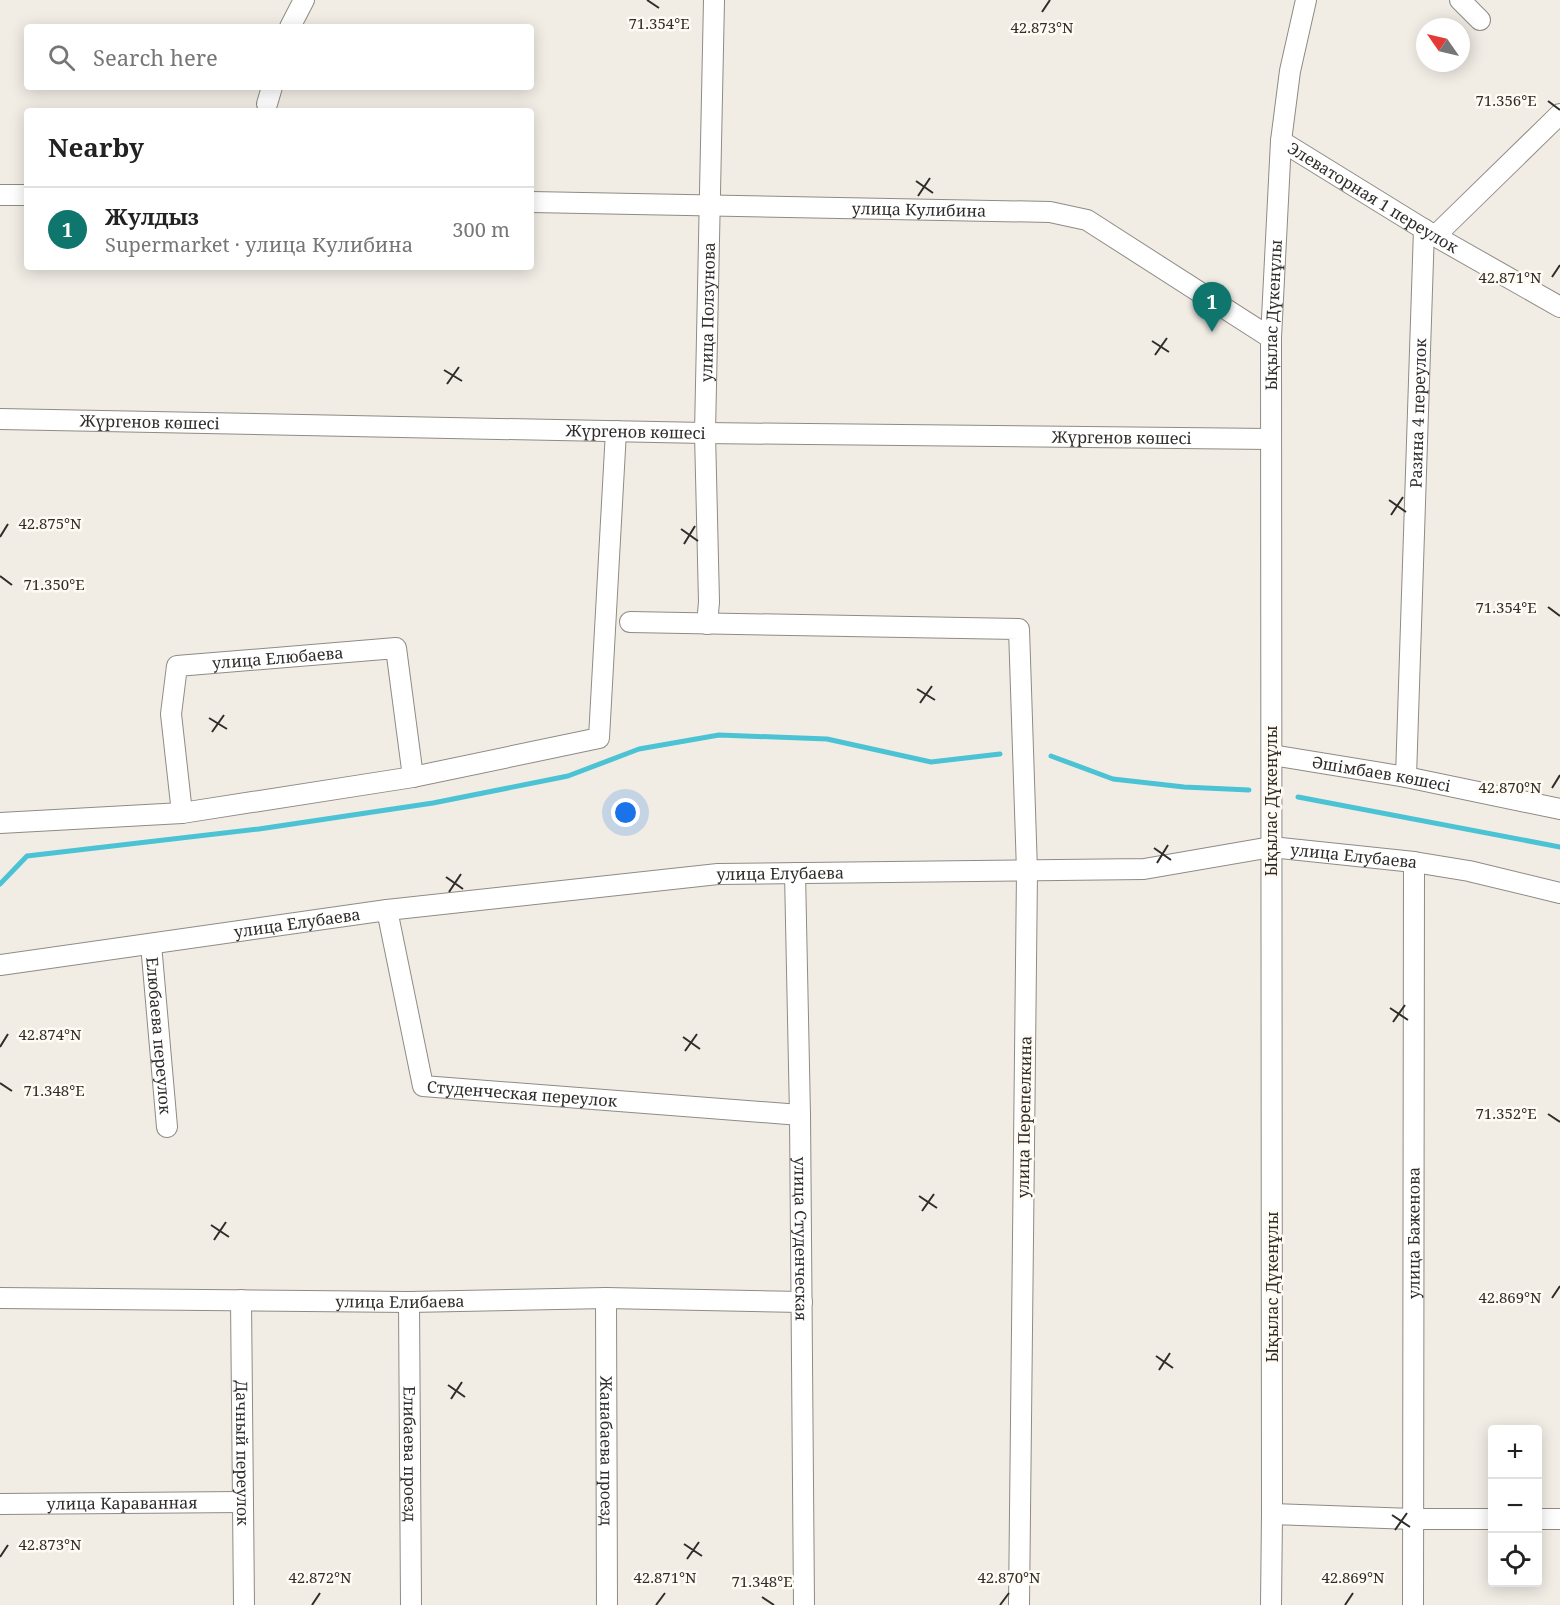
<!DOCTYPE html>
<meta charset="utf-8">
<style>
body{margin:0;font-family:"Noto Serif",serif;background:#f6f6f6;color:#222}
.controls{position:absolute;right:18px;bottom:18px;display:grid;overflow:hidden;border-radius:6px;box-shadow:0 3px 15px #0003}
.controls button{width:54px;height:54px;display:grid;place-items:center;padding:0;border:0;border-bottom:2px solid #e0e0e0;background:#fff;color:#222;font:30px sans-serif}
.compass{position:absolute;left:1416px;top:18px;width:54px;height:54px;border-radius:50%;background:#fff;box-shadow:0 3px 15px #0003;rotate:304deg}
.you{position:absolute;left:626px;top:813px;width:21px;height:21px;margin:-15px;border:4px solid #fff;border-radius:50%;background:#1a73e8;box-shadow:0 0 0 9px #1a73e833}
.badge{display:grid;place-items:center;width:39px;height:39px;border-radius:50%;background:#0f766e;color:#fff;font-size:20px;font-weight:700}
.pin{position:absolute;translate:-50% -50px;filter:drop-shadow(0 2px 3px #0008)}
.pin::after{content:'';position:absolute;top:32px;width:21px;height:18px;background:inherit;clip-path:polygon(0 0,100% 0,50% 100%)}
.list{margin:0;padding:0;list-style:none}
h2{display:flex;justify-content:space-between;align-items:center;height:78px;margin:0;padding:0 24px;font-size:26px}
h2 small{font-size:20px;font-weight:400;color:#767676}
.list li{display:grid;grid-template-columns:39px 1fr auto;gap:18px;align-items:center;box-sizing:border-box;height:84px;padding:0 24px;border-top:2px solid #e0e0e0}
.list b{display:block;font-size:22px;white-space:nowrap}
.list p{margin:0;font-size:20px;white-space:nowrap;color:#767676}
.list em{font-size:20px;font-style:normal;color:#767676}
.icon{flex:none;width:33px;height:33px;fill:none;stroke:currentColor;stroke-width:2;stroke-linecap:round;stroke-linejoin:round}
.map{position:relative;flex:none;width:1560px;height:1605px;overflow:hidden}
.search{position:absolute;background:#fff;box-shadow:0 3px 15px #0003;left:24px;top:24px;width:510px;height:66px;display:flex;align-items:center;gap:15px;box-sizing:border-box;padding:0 21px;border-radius:6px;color:#767676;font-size:22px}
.panel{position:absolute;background:#fff;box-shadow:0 3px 15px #0003;left:24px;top:108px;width:510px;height:162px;border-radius:6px}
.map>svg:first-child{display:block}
</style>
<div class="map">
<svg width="1560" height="1605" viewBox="0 0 1560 1605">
<rect width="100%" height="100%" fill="#f1ede5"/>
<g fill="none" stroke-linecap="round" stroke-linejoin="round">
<!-- stream -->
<path stroke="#4bc3d4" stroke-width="5" d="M1051 756 1113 779 1184 787 1249 790
M1298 797 1560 847
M0 884 27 856 259 829 433 803 568 776 639 749 719 735 827 739 931 762 1000 754"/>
<defs>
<g id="minor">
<path d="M1460 0 1480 20"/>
<path d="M290 27 304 0"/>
<path d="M267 104 272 87"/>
<path id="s1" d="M1281 141 1435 236 1560 307"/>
<path d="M0 195H27"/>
<path id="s2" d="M531 202 1050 212 1087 220 1271 338"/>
<path d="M1435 236 1560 114"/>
<path id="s3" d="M0 419 705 433 1271 439"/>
<path d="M630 622 1019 629 1027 871 1019 1605"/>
<path id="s4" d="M707 624 709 602 705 433 714 0"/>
<path id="s5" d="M1272 755 1406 777 1560 809"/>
<path id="s6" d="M1406 777 1424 229"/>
<path id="s7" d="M182 813 171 714 177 666 396 648 413 777"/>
<path d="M0 823 182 813 413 777 599 738 616 431"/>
<path id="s8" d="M795 873 800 1115 804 1605"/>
<path id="s9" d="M387 910 423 1086 800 1115"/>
<path id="s10" d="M151 944 167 1127"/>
<path id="s11" d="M0 965 387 910 718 874 1144 869 1271 847 1414 862 1469 871 1560 893"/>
<path id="s12" d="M0 1298 409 1302 606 1298 802 1302"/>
<path id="s13" d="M606 1298 607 1605"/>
<path id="s14" d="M241 1300 244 1605"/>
<path id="s15" d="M409 1302 411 1605"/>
<path id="s16" d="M0 1504 242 1502"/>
<path d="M1272 1514 1413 1519H1492"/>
<path d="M1538 1519H1560"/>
<path id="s17" d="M1271 1605 1272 1514 1271 338 1281 141 1290 71 1306 0"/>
<path id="s18" d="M1413 1605 1414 862"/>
</g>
</defs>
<!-- minor casing -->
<use href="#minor" stroke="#8f8b84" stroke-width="22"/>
<!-- minor -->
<use href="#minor" stroke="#fff" stroke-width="20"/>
</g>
<!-- ticks -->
<path fill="none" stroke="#2f2d2a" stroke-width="2" d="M647 0 659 8M1042 12 1050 0M1548 101 1560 110M916 181 933 193M918 196 930 178M1552 277 1560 265M1152 341 1169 352M1155 355 1167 338M444 370 462 381M447 384 459 367M1389 500 1406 512M1391 515 1403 497M681 529 698 541M0 537 8 524M684 544 695 526M0 576 12 585M1548 607 1560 616M917 689 935 700M920 703 932 686M209 718 227 729M212 732 224 715M1552 788 1560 775M1154 848 1171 860M1157 863 1168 845M446 877 463 889M449 892 461 874M1390 1008 1408 1020M1393 1022 1405 1005M683 1037 700 1049M0 1047 8 1034M685 1051 697 1034M0 1083 12 1091M1548 1114 1560 1122M919 1196 937 1208M922 1211 934 1194M211 1225 229 1237M214 1240 226 1222M1552 1298 1560 1286M1156 1356 1173 1368M1159 1370 1170 1353M448 1385 465 1397M451 1399 462 1382M1392 1515 1410 1527M1395 1530 1407 1513M684 1544 702 1556M0 1557 8 1545M687 1559 699 1542M762 1597 774 1605M312 1605 320 1593M656 1605 665 1593M1000 1605 1009 1593M1345 1605 1353 1593"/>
<g text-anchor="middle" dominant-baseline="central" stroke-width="5" stroke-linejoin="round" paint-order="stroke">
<!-- street labels -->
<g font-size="16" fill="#2f2d2a" stroke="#fffaf2">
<text stroke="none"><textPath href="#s1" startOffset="108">Элеваторная 1 переулок</textPath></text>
<text stroke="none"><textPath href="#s2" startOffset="388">улица Кулибина</textPath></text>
<text stroke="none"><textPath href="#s4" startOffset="312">улица Ползунова</textPath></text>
<text stroke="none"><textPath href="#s17" startOffset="1290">Ықылас Дүкенұлы</textPath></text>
<text stroke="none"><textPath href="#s6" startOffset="364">Разина 4 переулок</textPath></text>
<text stroke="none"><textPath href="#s3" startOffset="150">Жүргенов көшесі</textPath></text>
<text stroke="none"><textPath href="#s3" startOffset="636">Жүргенов көшесі</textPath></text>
<text stroke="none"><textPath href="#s3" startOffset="1122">Жүргенов көшесі</textPath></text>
<text stroke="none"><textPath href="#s7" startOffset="249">улица Елюбаева</textPath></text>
<text stroke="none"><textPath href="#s5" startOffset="111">Әшімбаев көшесі</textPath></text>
<text transform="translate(1271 801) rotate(-90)">Ықылас Дүкенұлы</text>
<text stroke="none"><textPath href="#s11" startOffset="1362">улица Елубаева</textPath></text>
<text stroke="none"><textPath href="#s11" startOffset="786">улица Елубаева</textPath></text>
<text stroke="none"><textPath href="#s11" startOffset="300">улица Елубаева</textPath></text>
<text stroke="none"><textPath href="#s10" startOffset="92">Елюбаева переулок</textPath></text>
<text stroke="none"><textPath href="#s9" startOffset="279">Студенческая переулок</textPath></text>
<text transform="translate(1024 1117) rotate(-89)">улица Перепелкина</text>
<text stroke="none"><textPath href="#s18" startOffset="372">улица Баженова</textPath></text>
<text stroke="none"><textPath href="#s8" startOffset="366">улица Студенческая</textPath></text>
<text transform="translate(1272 1287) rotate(-90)">Ықылас Дүкенұлы</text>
<text stroke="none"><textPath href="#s12" startOffset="400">улица Елибаева</textPath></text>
<text stroke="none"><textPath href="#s13" startOffset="153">Жанабаева проезд</textPath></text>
<text stroke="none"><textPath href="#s14" startOffset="153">Дачный переулок</textPath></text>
<text stroke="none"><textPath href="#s15" startOffset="152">Елибаева проезд</textPath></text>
<text stroke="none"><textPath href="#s16" startOffset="122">улица Караванная</textPath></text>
</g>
</g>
<g font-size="15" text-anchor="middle" fill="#2f2d2a" stroke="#fffaf2" stroke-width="5" stroke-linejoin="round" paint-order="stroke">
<text x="659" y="29">71.354°E</text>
<text x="1042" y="33">42.873°N</text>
<text x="1506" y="106">71.356°E</text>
<text x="1510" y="283">42.871°N</text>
<text x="50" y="529">42.875°N</text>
<text x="54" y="590">71.350°E</text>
<text x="1506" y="613">71.354°E</text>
<text x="1510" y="793">42.870°N</text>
<text x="50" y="1040">42.874°N</text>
<text x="54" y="1096">71.348°E</text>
<text x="1506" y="1119">71.352°E</text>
<text x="1510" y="1303">42.869°N</text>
<text x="50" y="1550">42.873°N</text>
<text x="320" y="1583">42.872°N</text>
<text x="665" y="1583">42.871°N</text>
<text x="1009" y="1583">42.870°N</text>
<text x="1353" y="1583">42.869°N</text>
<text x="762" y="1587">71.348°E</text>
</g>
</svg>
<div class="controls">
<button>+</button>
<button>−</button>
<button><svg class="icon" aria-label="locate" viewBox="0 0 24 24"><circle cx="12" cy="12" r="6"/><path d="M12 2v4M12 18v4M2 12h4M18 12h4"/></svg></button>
</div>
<svg class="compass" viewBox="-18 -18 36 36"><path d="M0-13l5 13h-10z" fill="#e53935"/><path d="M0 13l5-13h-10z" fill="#767676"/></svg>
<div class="you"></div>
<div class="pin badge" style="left:1212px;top:332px">1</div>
<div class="search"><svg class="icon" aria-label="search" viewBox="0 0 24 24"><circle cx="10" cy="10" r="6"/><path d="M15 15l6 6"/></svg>Search here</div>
<section class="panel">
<h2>Nearby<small></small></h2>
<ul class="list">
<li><span class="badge">1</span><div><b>Жулдыз</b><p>Supermarket · улица Кулибина</p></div><em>300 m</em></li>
</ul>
</section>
</div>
